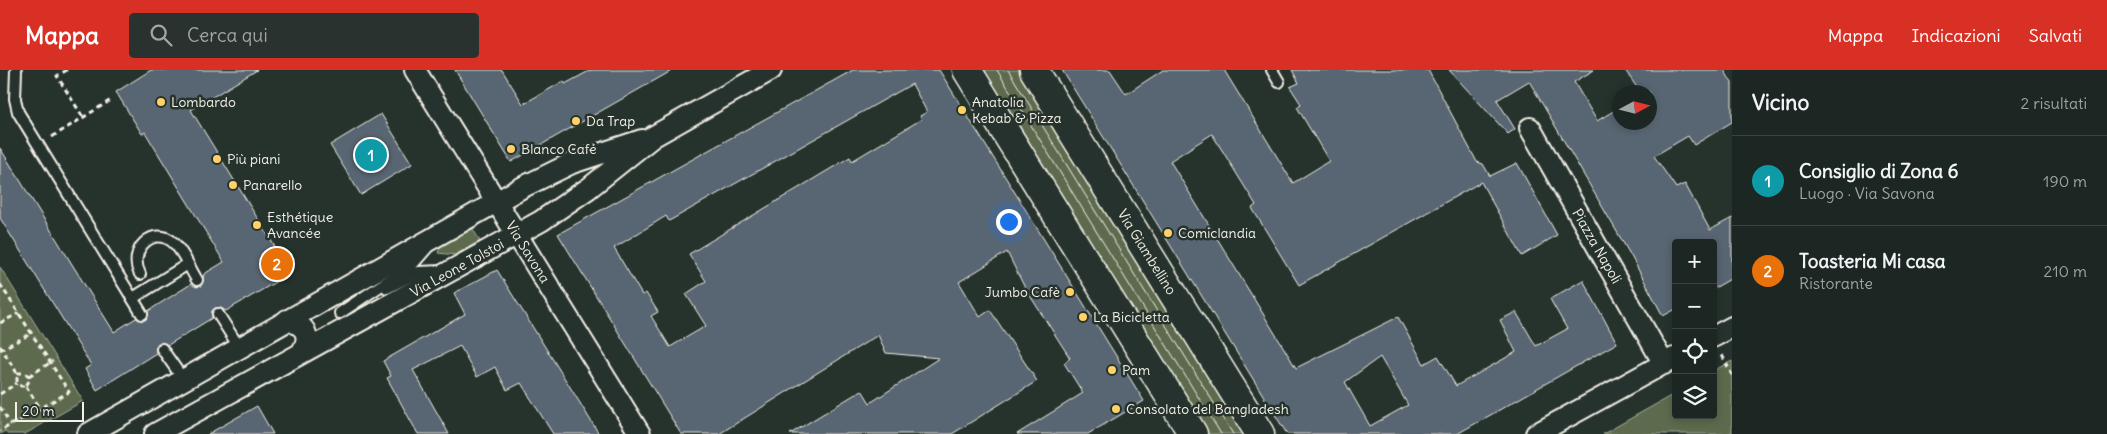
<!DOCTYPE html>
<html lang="it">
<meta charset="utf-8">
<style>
body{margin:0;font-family:Delius,sans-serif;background:#29322f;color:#f1f3f6}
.controls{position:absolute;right:15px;bottom:15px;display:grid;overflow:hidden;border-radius:5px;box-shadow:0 2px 8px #0003}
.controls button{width:45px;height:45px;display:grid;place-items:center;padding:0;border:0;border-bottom:1px solid #3a4340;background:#1c2622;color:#f1f3f6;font:25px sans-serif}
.compass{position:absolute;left:1612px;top:15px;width:45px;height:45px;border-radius:50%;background:#1c2622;box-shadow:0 2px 8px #0003;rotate:83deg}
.scale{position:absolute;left:15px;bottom:12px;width:69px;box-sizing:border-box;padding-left:5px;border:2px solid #f4f1e8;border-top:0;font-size:14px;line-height:18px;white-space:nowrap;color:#f4f1e8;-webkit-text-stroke:4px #26332d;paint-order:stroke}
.you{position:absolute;left:1008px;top:151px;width:18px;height:18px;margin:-12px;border:4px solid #fff;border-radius:50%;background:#1a73e8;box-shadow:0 0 0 8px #1a73e833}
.badge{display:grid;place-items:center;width:32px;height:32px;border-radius:50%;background:#d93025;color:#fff;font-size:16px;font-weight:700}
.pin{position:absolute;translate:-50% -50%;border:2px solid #fff;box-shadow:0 1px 5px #0006}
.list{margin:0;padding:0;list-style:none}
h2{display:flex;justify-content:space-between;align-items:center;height:65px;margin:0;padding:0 20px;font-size:21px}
h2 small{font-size:16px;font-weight:400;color:#a0a5a5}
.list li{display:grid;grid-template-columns:32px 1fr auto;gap:15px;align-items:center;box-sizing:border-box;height:90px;padding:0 20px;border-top:1px solid #3a4340}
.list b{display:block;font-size:19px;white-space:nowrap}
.list p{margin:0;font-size:16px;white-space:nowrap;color:#a0a5a5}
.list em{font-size:16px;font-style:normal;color:#a0a5a5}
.icon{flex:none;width:28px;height:28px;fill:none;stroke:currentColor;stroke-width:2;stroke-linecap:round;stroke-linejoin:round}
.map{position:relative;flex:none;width:1732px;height:364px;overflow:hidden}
header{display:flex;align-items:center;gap:30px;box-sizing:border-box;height:70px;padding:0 25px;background:#d93025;color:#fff}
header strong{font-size:24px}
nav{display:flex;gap:28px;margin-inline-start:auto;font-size:18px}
.search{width:350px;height:45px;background:#29322f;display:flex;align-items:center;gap:12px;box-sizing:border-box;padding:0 18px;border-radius:5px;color:#a0a5a5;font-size:19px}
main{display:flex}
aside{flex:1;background:#1c2622}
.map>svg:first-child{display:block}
</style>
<header>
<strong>Mappa</strong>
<div class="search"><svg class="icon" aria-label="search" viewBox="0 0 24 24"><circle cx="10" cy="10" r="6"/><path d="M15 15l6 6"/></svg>Cerca qui</div>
<nav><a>Mappa</a><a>Indicazioni</a><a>Salvati</a></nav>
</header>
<main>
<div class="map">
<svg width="1732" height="364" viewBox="0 0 1732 364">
<rect width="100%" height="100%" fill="#26332d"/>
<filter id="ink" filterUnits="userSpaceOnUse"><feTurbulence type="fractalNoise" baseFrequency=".02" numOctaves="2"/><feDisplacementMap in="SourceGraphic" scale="10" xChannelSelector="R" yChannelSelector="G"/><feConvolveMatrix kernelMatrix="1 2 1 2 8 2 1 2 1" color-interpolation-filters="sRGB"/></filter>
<g filter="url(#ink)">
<!-- green -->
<path fill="#5d6b4d" stroke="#a8ae9a" d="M979 0H1022L1246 364H1207Z
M470 154 480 171 455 185 438 183 442 171Z
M0 197 83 331 25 364H7L5 361 0 364Z
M1732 291V364H1603L1676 323V345H1713V301Z"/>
<!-- building -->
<path fill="#596572" stroke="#f4f1e8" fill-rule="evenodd" d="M151 0H257L191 40 291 203 226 241 221 238H215L212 241V248L168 275 164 273H158L156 277V283L97 320 85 299 91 295 0 148V78L114 262 136 248 145 250 148 247V241L191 214 197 217 201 216 204 204 224 192 145 62 142 64 116 22Z
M455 0H502L523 34 564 11 565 14 591 0H673L511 92Z
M853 0H939L1144 331 1088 364H1017L1083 323 1064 293 1070 288 1025 218 1007 182 959 212 980 247 990 240 1037 311 952 364H790L862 320 870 333 939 288 886 283 878 265 719 364H681L558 164ZM912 14 927 42 920 46 922 49 852 91 850 87 689 184 706 211 686 224 706 256 670 277 651 246 658 242 646 223 642 225 614 178 666 146 669 151Z
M1062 0H1110L1126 24 1163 0H1224L1293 113 1329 91 1297 37 1301 34 1290 17 1299 13 1292 0H1428L1477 92 1483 94 1490 106 1517 93 1557 165 1522 186 1481 112 1299 215 1252 138 1256 135 1212 64 1170 91 1296 298 1398 247 1424 294 1438 286 1456 316 1516 282 1500 250 1516 242 1536 276 1567 259 1550 229 1583 210 1617 273 1457 364H1287ZM1380 287 1408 335 1370 356 1345 312Z
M1449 0H1594L1574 12 1597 51 1620 37V52H1650V22H1640L1625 0H1724L1732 13V52L1694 75 1688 66 1654 86 1676 118 1685 114 1710 160 1732 148V208L1713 219V173H1676V239L1663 246 1631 186 1529 11 1497 30 1515 59 1508 64Z
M381 44 412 94 361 125 330 75Z
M497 200 575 325 599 364H553L521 313 507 320 495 297 477 307 460 276 413 300 449 364H418L387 308 391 306 383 291 465 244 454 223Z
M257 336 273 364H208Z"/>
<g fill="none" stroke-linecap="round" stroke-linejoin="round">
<defs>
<path id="lane" d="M16 0 15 29 18 42 142 244
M1272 0 1279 12
M140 204C127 180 154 154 174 173 184 183 190 199 197 210
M387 218 419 202 441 201
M133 228 188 194
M340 243 413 194 427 178
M218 244 239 277
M162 279 183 309"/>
<path id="street" d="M415 0 640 364
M1530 58 1664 294
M287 250C306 255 312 266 301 283
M1713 267 1732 257
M88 364 521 118 572 93 642 70
M155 364 541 151 589 118 654 66 771 0
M1536 364 1674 288"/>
<path id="secondary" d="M967 0 1193 364
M1034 0 1260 364"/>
</defs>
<!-- lane casing -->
<use href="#lane" stroke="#f4f1e8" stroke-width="14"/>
<!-- street casing -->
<use href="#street" stroke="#f4f1e8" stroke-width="24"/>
<!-- secondary casing -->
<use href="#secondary" stroke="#f4f1e8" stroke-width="31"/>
<!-- path -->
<path stroke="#f4f1e8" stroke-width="3" stroke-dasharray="5 4" stroke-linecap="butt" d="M67 0 57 6 83 47
M52 67 111 30
M0 214 69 322 0 361
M0 253 19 243
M0 276 17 303V313L21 316H26
M0 280 32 263
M1722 285 1732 305
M17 303H25L29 306V311L26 316
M29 306 53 291
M26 316 40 338
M0 324 17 313
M0 337 11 355
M1729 364H1732"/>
<!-- lane -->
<use href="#lane" stroke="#26332d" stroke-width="10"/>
<!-- street -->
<use href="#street" stroke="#26332d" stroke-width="20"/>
<!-- secondary -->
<use href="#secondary" stroke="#26332d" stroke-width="28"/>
<!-- tram -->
<path stroke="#f4f1e8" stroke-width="1" d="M997 0 1221 364
M1008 0 1233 364"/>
</g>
</g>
<!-- markers -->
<g fill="#ffd166" stroke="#26332d" stroke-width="2">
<circle cx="161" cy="32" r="5"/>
<circle cx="962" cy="40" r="5"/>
<circle cx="576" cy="51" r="5"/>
<circle cx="511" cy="79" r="5"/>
<circle cx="217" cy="89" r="5"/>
<circle cx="233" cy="115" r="5"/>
<circle cx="257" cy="155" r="5"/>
<circle cx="1168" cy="163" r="5"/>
<circle cx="1070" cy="222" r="5"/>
<circle cx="1083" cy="247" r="5"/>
<circle cx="1112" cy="300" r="5"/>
<circle cx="1116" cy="339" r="5"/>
</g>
<g text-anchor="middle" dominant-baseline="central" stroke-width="5" stroke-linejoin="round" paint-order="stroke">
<!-- poi labels -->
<g font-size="14" fill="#f4f1e8" stroke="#26332d" text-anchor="start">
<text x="171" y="32">Lombardo</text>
<text x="972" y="32">Anatolia<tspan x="972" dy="16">Kebab &amp; Pizza</tspan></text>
<text x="586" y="51">Da Trap</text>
<text x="521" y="79">Blanco Café</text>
<text x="227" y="89">Più piani</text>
<text x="243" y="115">Panarello</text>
<text x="267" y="147">Esthétique<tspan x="267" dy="16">Avancée</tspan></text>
<text x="1178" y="163">Comiclandia</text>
<text x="1060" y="222" text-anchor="end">Jumbo Cafè</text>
<text x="1093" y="247">La Bicicletta</text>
<text x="1122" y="300">Pam</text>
<text x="1126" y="339">Consolato del Bangladesh</text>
</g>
<!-- street labels -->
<g font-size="14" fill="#f4f1e8" stroke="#26332d">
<text transform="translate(1597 176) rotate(60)">Piazza Napoli</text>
<text transform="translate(528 182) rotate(58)">Via Savona</text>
<text transform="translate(1147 182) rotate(58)">Via Giambellino</text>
<text transform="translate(457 198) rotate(-29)">Via Leone Tolstoi</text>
</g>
</g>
</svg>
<div class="controls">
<button>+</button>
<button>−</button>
<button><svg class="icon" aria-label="locate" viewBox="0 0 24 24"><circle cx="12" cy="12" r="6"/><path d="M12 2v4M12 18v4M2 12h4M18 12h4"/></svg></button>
<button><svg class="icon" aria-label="layers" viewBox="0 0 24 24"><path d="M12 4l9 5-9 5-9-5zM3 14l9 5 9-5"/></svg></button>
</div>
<svg class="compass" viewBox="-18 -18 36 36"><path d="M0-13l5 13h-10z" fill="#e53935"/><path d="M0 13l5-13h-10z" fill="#a0a5a5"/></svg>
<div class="scale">20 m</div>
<div class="you"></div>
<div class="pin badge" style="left:371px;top:85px;background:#0f9aa8">1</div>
<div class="pin badge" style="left:277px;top:194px;background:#e8710a">2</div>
</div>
<aside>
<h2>Vicino<small>2 risultati</small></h2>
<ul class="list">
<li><span class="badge" style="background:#0f9aa8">1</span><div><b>Consiglio di Zona 6</b><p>Luogo · Via Savona</p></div><em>190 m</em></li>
<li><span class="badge" style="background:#e8710a">2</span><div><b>Toasteria Mi casa</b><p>Ristorante</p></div><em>210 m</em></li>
</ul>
</aside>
</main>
